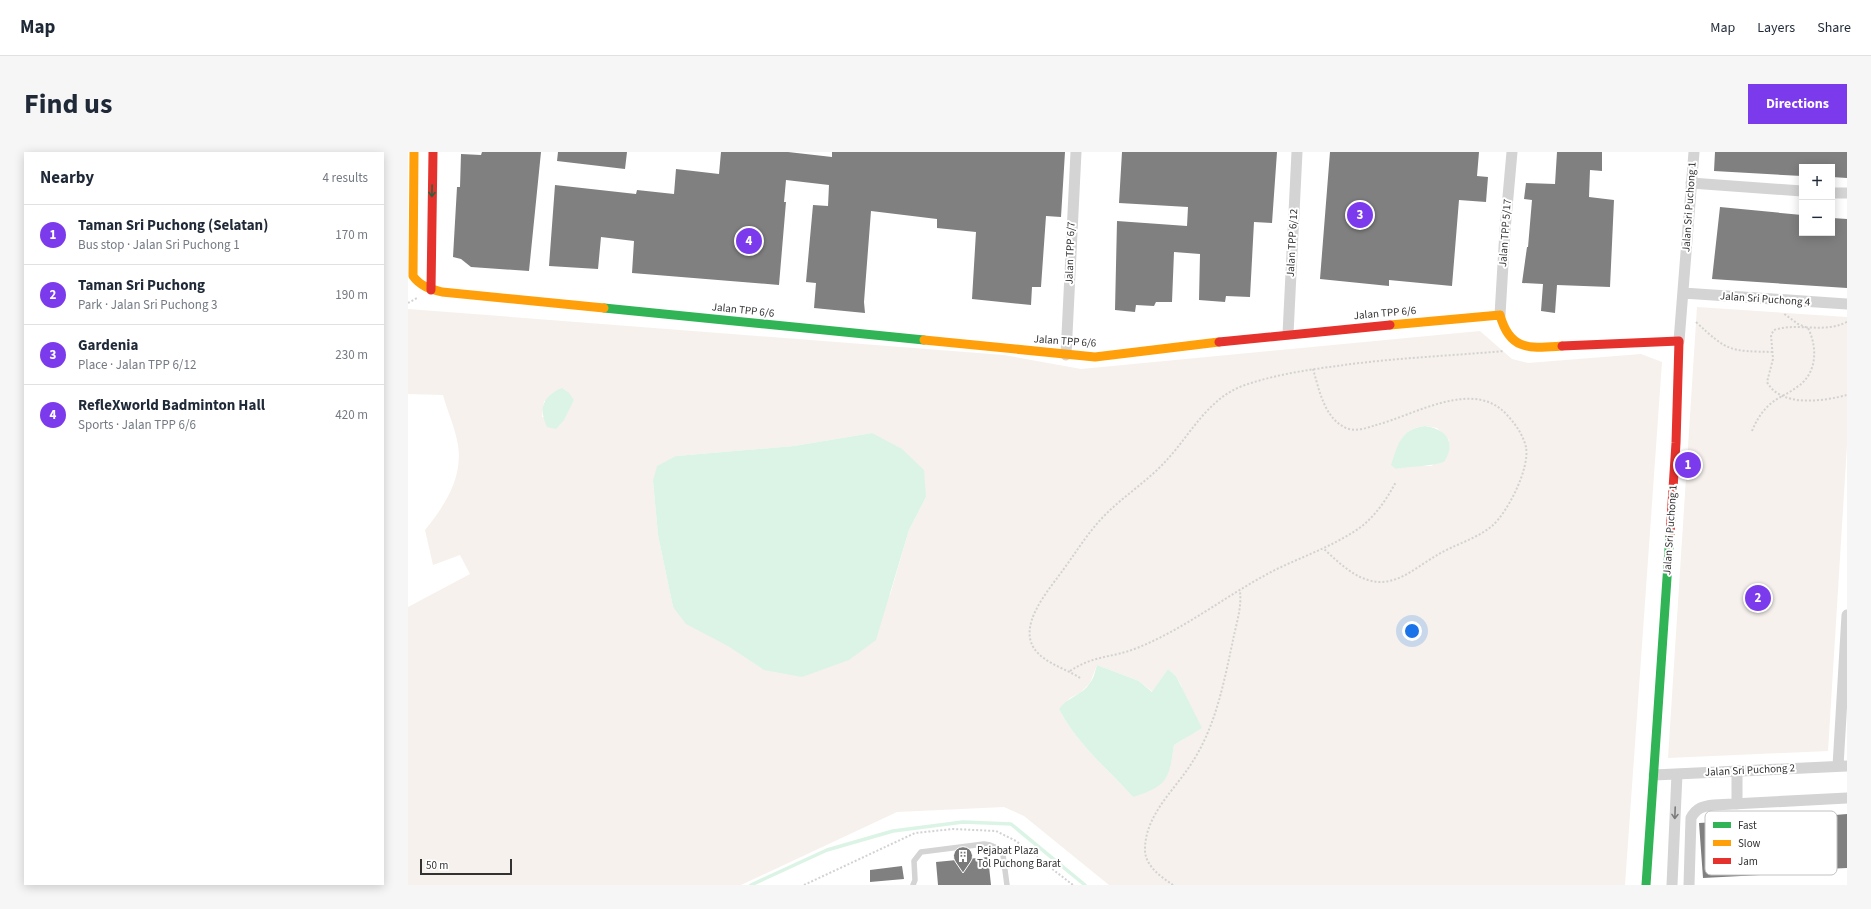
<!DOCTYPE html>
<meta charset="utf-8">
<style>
body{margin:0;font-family:"Source Sans 3",sans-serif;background:#f6f6f7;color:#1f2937}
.controls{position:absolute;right:12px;top:12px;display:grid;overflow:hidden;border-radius:0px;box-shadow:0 2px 10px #0003}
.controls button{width:36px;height:36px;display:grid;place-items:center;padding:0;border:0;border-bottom:1px solid #e0e1e3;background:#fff;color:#1f2937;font:20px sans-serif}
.scale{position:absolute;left:12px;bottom:10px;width:92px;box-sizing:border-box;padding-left:4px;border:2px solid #323232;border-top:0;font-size:11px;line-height:14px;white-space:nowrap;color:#323232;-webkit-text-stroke:3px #fff;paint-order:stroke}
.you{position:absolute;left:1004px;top:479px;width:14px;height:14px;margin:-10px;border:3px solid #fff;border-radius:50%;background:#1a73e8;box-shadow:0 0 0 6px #1a73e833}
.badge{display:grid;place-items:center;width:26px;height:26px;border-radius:50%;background:#7c3aed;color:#fff;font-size:13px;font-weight:700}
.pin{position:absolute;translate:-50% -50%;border:2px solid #fff;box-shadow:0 1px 4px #0006}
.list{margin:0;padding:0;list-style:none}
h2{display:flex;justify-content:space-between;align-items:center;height:52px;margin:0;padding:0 16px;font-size:17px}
h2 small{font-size:13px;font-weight:400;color:#747a83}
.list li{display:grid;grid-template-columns:26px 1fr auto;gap:12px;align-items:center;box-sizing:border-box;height:60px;padding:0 16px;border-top:1px solid #e0e1e3}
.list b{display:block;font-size:15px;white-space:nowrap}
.list p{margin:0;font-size:13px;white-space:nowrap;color:#747a83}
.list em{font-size:13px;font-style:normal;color:#747a83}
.map{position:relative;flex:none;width:1439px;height:733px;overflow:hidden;border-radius:0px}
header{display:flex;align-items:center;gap:24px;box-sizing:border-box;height:56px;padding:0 20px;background:#fff;border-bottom:1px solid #e0e1e3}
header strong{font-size:19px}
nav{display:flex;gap:22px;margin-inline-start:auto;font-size:14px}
.intro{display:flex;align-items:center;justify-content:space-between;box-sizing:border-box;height:96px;padding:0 24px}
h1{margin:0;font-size:28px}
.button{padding:10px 18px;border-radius:0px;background:#7c3aed;color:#fff;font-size:14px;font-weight:700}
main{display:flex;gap:24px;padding:0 24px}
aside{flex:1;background:#fff;border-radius:0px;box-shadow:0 2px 10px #0003}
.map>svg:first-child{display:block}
</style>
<header>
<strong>Map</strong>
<nav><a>Map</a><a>Layers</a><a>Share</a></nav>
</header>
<div class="intro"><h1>Find us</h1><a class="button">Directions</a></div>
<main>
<aside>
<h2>Nearby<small>4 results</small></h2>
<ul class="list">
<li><span class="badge">1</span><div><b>Taman Sri Puchong (Selatan)</b><p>Bus stop · Jalan Sri Puchong 1</p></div><em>170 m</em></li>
<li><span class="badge">2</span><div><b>Taman Sri Puchong</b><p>Park · Jalan Sri Puchong 3</p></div><em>190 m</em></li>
<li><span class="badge">3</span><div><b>Gardenia</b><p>Place · Jalan TPP 6/12</p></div><em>230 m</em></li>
<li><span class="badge">4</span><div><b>RefleXworld Badminton Hall</b><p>Sports · Jalan TPP 6/6</p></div><em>420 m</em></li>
</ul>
</aside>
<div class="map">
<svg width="1439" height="733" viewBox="0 0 1439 733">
<rect width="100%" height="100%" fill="#fff"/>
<!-- green -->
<path fill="#f6f1ec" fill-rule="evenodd" d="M1289 155 1439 165V293L1420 599 1260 606Z
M0 157 596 203 673 217 1072 179 1104 207 1120 211 1233 202 1254 210 1217 733H701L616 664 596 655 489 660 333 733H0V455L62 422 52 403 25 413 17 378C38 352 57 323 49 288 46 273 39 258 35 243L0 242ZM166 248 155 268 134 265 136 249ZM1017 274 1029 276 1041 288 1024 314H1002L988 317C989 294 991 277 1017 274ZM464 281 518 345 501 378 482 443 356 518 265 455 250 383 245 329 268 304 386 294ZM689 513 731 529 745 540 760 517 768 524 774 535 776 587 766 593 763 611 725 645C700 617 668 591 651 557L662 546 672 541 682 531Z"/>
<!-- water -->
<path fill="#dbf4e6" d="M154 236 161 241 166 248 156 268 148 277 139 275C130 256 135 244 154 236Z
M1017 274C1038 277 1049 290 1036 310 1020 315 1004 314 988 317L983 313C990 293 992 277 1017 274Z
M464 281 494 297 516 318 518 345 501 378 468 488 441 508 394 525 356 518 320 494 278 472 265 455 250 383 245 329 249 314 268 304 386 294Z
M689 513 731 529 744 540 760 517 768 524 794 576 766 593C761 627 760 634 725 645 700 617 668 591 651 557 659 545 675 543 682 531 686 526 687 519 689 513Z"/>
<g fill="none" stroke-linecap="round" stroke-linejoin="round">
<!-- stream -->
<path stroke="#dbf4e6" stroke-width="3.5" d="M343 733 419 698 485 679 555 670 603 672 677 733"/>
</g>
<!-- building -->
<path fill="#808080" d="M74 0H133L121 119 63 115 53 107 45 105 49 35H52L53 2 73 3Z
M150 0H219L217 17 149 9Z
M313 0H380L424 5V0H657L653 65 638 64 633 135H624L623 153 564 147 568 80 529 76V67L463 59 456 150 457 161 406 156 408 131 398 130 405 53 420 54 421 33 378 28 376 50H378L371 133 224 121 226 89 193 85 190 117 141 114 147 33 228 42 229 38 266 42 268 17 311 22Z
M714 0H869L864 71 846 70 842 145 818 144 817 150 791 148 792 102 766 100 764 150H748L746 154 728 153 727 160 707 158 709 69 779 74 780 55 711 51Z
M922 0H1071L1069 24 1080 25 1078 50 1051 48 1044 134 981 128V134L912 127Z
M1149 0H1194V19L1182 18 1181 45 1206 48 1202 135 1149 133 1147 161 1133 159 1135 132 1114 131 1119 95H1120L1124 48 1116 47 1118 31 1147 32Z
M1307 0H1439V26L1424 25V15H1394V24L1306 19Z
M1312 55 1394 63V81H1424V66L1439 67V136L1304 127Z
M1439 662V716L1418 717V703L1393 705V721L1295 726 1291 671 1391 665 1392 686 1416 685 1415 664Z
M580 705 583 733H530L528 710Z
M494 714 496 727 462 730V718Z"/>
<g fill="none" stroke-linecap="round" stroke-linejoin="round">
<!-- path -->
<path stroke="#d2d2d2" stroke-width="2" stroke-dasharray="2 2" stroke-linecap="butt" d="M0 151 9 146
M1288 170C1320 200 1322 199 1365 200
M1439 170C1415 182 1390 170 1366 178L1363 183 1365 207 1359 230C1373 256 1416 249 1439 243
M905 217C911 237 916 266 938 276 948 280 959 276 968 273 1007 263 1067 225 1100 264 1108 273 1115 283 1118 295 1122 316 1100 360 1084 374 1068 387 1048 392 1031 402 1009 414 987 437 960 428 943 423 928 408 916 397
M1344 279C1348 269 1353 261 1361 253 1370 245 1380 242 1389 235 1409 222 1410 196 1400 176L1390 172 1375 161
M662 519C686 503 704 506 729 496 779 476 821 441 869 417 896 404 925 394 950 377 967 365 978 348 988 330
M672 526C656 515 626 509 622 486 618 463 643 435 655 418 669 399 680 380 698 362 716 344 738 330 756 311 782 284 799 246 837 233 866 223 898 218 929 214 984 206 1040 204 1096 199
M396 733 507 681 545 677 588 679 608 689 665 733
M765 733C752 724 736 713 737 696 738 661 768 637 785 609 808 573 816 530 825 488 828 473 834 455 832 440"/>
<!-- lane -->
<path stroke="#d4d4d4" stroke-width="5.5" d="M505 733 507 728 506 709 513 700 576 692 582 693 587 695 595 703 599 733"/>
<!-- street -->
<path stroke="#d4d4d4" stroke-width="11" d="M1283 31 1394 39
M1424 41H1439
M1275 141 1439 152
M1092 163 1097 78 1104 0
M880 182 889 0
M1271 189 1286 0
M658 203 668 0
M1430 614 1439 463
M1329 619V652
M1246 623 1439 614
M1264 733 1269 622
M1281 733 1283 666C1288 656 1295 654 1306 653L1439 646"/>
<!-- fast -->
<path stroke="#30b455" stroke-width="9" d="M196 156 516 188
M1238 733 1262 382"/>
<!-- slow -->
<path stroke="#ff9f0a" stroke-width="9" d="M6 0 5 124C12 134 22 137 34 140L196 156
M982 173 1092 163C1102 200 1123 196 1154 194
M516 188 687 205 811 190"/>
<!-- jam -->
<path stroke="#e5322d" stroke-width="9" d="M23 138 25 0
M811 190 982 173
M1154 194 1271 189 1268 291 1262 382"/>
</g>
<!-- one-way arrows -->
<defs><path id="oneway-shaft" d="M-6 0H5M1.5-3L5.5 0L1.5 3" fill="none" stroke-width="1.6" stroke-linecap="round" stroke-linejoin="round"/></defs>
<use stroke="#31603e" href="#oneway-shaft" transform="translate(24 39) rotate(91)"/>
<use stroke="#7b7b7b" href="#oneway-shaft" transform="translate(1267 661) rotate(92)"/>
<!-- icons -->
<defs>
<symbol id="building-pin" viewBox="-11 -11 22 30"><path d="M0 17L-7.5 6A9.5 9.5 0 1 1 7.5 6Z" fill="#7a7a7a" stroke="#fff"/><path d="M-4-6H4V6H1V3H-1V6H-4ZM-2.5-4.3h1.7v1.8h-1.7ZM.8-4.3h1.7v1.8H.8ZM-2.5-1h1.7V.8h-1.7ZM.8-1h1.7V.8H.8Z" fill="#fff"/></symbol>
</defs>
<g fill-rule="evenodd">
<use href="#building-pin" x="544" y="693" width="22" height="30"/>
</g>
<g text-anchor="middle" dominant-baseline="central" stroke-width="4" stroke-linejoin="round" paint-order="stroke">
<!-- street labels -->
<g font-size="11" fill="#323232" stroke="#fff">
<text transform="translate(1281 55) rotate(-86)">Jalan Sri Puchong 1</text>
<text transform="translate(1097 81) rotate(-86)">Jalan TPP 5/17</text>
<text transform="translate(884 91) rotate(-87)">Jalan TPP 6/12</text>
<text transform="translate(662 101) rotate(-88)">Jalan TPP 6/7</text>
<text transform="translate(1357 147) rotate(4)">Jalan Sri Puchong 4</text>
<text transform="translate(335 158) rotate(6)">Jalan TPP 6/6</text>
<text transform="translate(977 161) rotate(-5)">Jalan TPP 6/6</text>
<text transform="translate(657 189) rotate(4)">Jalan TPP 6/6</text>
<text transform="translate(1262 378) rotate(-86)">Jalan Sri Puchong 1</text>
<text transform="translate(1342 618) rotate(-3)">Jalan Sri Puchong 2</text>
</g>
<!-- poi labels -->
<g font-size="11" fill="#323232" stroke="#fff" text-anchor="start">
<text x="569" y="698">Pejabat Plaza<tspan x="569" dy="13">Tol Puchong Barat</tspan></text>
</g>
</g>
<!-- legend -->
<rect x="1297" y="659" width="132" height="64" rx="6" fill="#fff" stroke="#c2c2c2" stroke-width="1"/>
<rect x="1305" y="670" width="18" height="6" fill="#30b455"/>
<rect x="1305" y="688" width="18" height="6" fill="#ff9f0a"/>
<rect x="1305" y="706" width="18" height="6" fill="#e5322d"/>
<g font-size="11" fill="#323232">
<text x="1330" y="677">Fast</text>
<text x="1330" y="695">Slow</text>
<text x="1330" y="713">Jam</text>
</g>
</svg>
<div class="controls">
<button>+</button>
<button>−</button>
</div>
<div class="scale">50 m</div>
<div class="you"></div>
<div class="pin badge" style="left:1280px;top:313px">1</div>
<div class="pin badge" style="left:1350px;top:446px">2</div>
<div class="pin badge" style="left:952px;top:63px">3</div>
<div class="pin badge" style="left:341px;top:89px">4</div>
</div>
</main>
